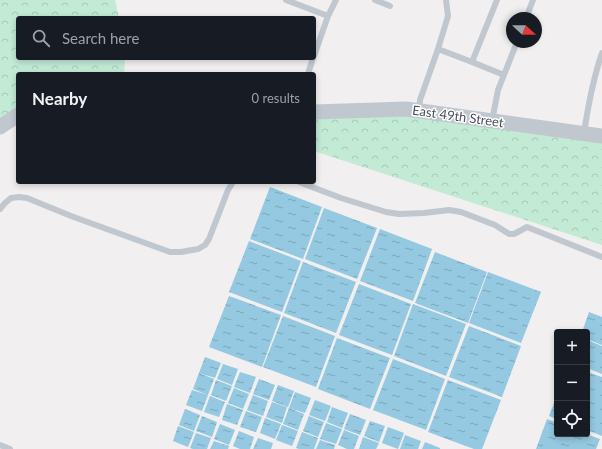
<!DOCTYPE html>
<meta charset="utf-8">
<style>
body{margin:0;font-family:Lato,sans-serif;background:#242831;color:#f1f3f6}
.controls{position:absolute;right:12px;bottom:12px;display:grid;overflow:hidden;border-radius:4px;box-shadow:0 2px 6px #0003}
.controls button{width:36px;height:36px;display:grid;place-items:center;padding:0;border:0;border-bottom:1px solid #363941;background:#171b24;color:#f1f3f6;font:20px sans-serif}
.compass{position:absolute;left:506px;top:12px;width:36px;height:36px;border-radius:50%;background:#171b24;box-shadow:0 2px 6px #0003;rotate:112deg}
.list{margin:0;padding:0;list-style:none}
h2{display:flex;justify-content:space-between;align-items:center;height:52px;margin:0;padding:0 16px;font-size:17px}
h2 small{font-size:13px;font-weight:400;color:#9ea1a6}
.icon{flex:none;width:22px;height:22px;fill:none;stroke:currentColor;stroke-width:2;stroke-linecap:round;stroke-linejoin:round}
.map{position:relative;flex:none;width:602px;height:449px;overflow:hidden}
.search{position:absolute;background:#171b24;box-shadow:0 2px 6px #0003;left:16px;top:16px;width:300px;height:44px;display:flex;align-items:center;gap:10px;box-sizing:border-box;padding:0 14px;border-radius:4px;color:#9ea1a6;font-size:15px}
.panel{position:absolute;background:#171b24;box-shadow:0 2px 6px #0003;left:16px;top:72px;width:300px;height:112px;border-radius:4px}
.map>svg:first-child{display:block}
</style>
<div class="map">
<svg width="602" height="449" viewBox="0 0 602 449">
<defs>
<pattern id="forest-crowns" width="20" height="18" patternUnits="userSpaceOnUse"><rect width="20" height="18" fill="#c2ead5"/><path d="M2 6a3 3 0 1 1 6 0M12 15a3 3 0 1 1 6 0" fill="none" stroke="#a8cab9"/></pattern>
<pattern id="water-ripples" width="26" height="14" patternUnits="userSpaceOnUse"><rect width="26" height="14" fill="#94c9e1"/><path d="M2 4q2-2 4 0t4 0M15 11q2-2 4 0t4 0" fill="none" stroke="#7ba6b9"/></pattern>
</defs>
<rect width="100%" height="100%" fill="#f1efef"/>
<!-- forest -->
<path fill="url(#forest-crowns)" d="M0 0H115L119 18H18V58H125L124 74H18V115L0 127Z
M406 109 602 136V245L314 151V112Z"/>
<!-- water -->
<path fill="url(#water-ripples)" d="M270 187 322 207 303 259 250 239Z
M324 208 377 228 357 279 305 259Z
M380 229 432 249 413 301 360 281Z
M249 241 301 261 282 312 229 292Z
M435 252 487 272 468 323 415 303Z
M303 262 356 282 336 333 284 313Z
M488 272 541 292 521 343 469 323Z
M359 284 411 304 392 355 339 335Z
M229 296 281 315 262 367 209 347Z
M413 304 466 324 446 376 394 356Z
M589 312 602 317V345L587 339V332H582Z
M283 316 335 336 316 387 263 367Z
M469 326 521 346 502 397 449 377Z
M337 338 390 358 370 409 318 389Z
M587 340 602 346V374L587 368Z
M205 357 221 363 215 378 199 373Z
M393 359 445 379 426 430 373 410Z
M223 364 238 369 232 385 217 379Z
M240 372 256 377 250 393 234 387Z
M587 372 602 377V436L587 430Z
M199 373 214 379 208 395 193 389Z
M259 379 275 385 269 400 253 394Z
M216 380 232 386 226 401 211 395Z
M448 380 501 400 482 449H474L428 432Z
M278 385 294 391 288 407 272 401Z
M234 388 249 394 243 409 228 403Z
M192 390 208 395 202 411 186 405Z
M295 392 311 398 305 413 289 408Z
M253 395 268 401 263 416 247 410Z
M557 395V419L549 416Z
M210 396 225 402 219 417 204 412Z
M315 400 331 406 325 421 309 415Z
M272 402 287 407 282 423 266 417Z
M227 404 243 410 237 425 222 420Z
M332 407 348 413 342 428 327 422Z
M289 408 304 414 298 430 283 424Z
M185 409 200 415 194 431 179 425Z
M246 411 262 417 256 432 240 427Z
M350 414 366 420 360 435 344 429Z
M202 416 217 422 212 437 196 431Z
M309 416 324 422 318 437 303 431Z
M265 418 281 424 275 439 260 433Z
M547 419 557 423V434H586L600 439 596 449H536Z
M370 421 385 426 379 442 364 436Z
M326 423 342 429 336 444 320 439Z
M220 424 235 430 229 445 214 439Z
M282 425 298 431 292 446 276 440Z
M178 426 194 432 188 447 173 441Z
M388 427 404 433 398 449 382 443Z
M344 430 359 436 354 449H347L338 445Z
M239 431 254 437 250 449H240L233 446Z
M302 432 318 438 314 449H299L296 448Z
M196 433 211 438 207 449H193L190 448Z
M405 435 421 441 418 449H400Z
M363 437 379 443 376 449H359Z
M258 438 273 443 271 449H253Z
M320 440 335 445 334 449H316Z
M214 441 229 446 228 449H210Z
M425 442 440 448V449H422Z"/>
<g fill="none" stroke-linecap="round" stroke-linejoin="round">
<!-- service -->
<path stroke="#c1c7cf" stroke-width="6" d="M286 0 328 16 314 56
M375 0 390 6
M497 0 472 62 504 75
M328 16 336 0
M526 18 533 0
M438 49 448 16 446 0
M308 74 313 58
M419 111 420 100 438 49 472 62
M492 121 498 90 517 42
M584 133C588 106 593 79 602 53
M299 182 341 198 386 212 399 214 424 213 449 210 461 212 495 225 509 234H514L527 227 602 257
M0 209 5 203 11 198 19 197 27 198 71 216 170 252H181L198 249 205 245 209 239 228 190 233 182
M0 445 10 449"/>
<!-- tertiary -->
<path stroke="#c1c7cf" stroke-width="15" d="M314 112 406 109 602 136
M0 127 18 115"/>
</g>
<g text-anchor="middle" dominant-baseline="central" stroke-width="3" stroke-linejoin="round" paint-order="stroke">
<!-- street labels -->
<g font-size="13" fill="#49505a" stroke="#fff">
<text transform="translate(458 116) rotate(8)">East 49th Street</text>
</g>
</g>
</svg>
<div class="controls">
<button>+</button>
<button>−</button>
<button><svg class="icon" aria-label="locate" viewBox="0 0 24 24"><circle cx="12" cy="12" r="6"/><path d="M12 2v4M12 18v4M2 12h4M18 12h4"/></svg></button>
</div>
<svg class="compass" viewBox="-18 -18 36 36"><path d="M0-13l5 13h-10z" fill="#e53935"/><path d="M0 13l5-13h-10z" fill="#9ea1a6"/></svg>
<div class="search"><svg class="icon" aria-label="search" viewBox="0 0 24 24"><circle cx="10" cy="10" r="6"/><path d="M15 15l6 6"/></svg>Search here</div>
<section class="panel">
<h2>Nearby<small>0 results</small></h2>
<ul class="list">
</ul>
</section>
</div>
